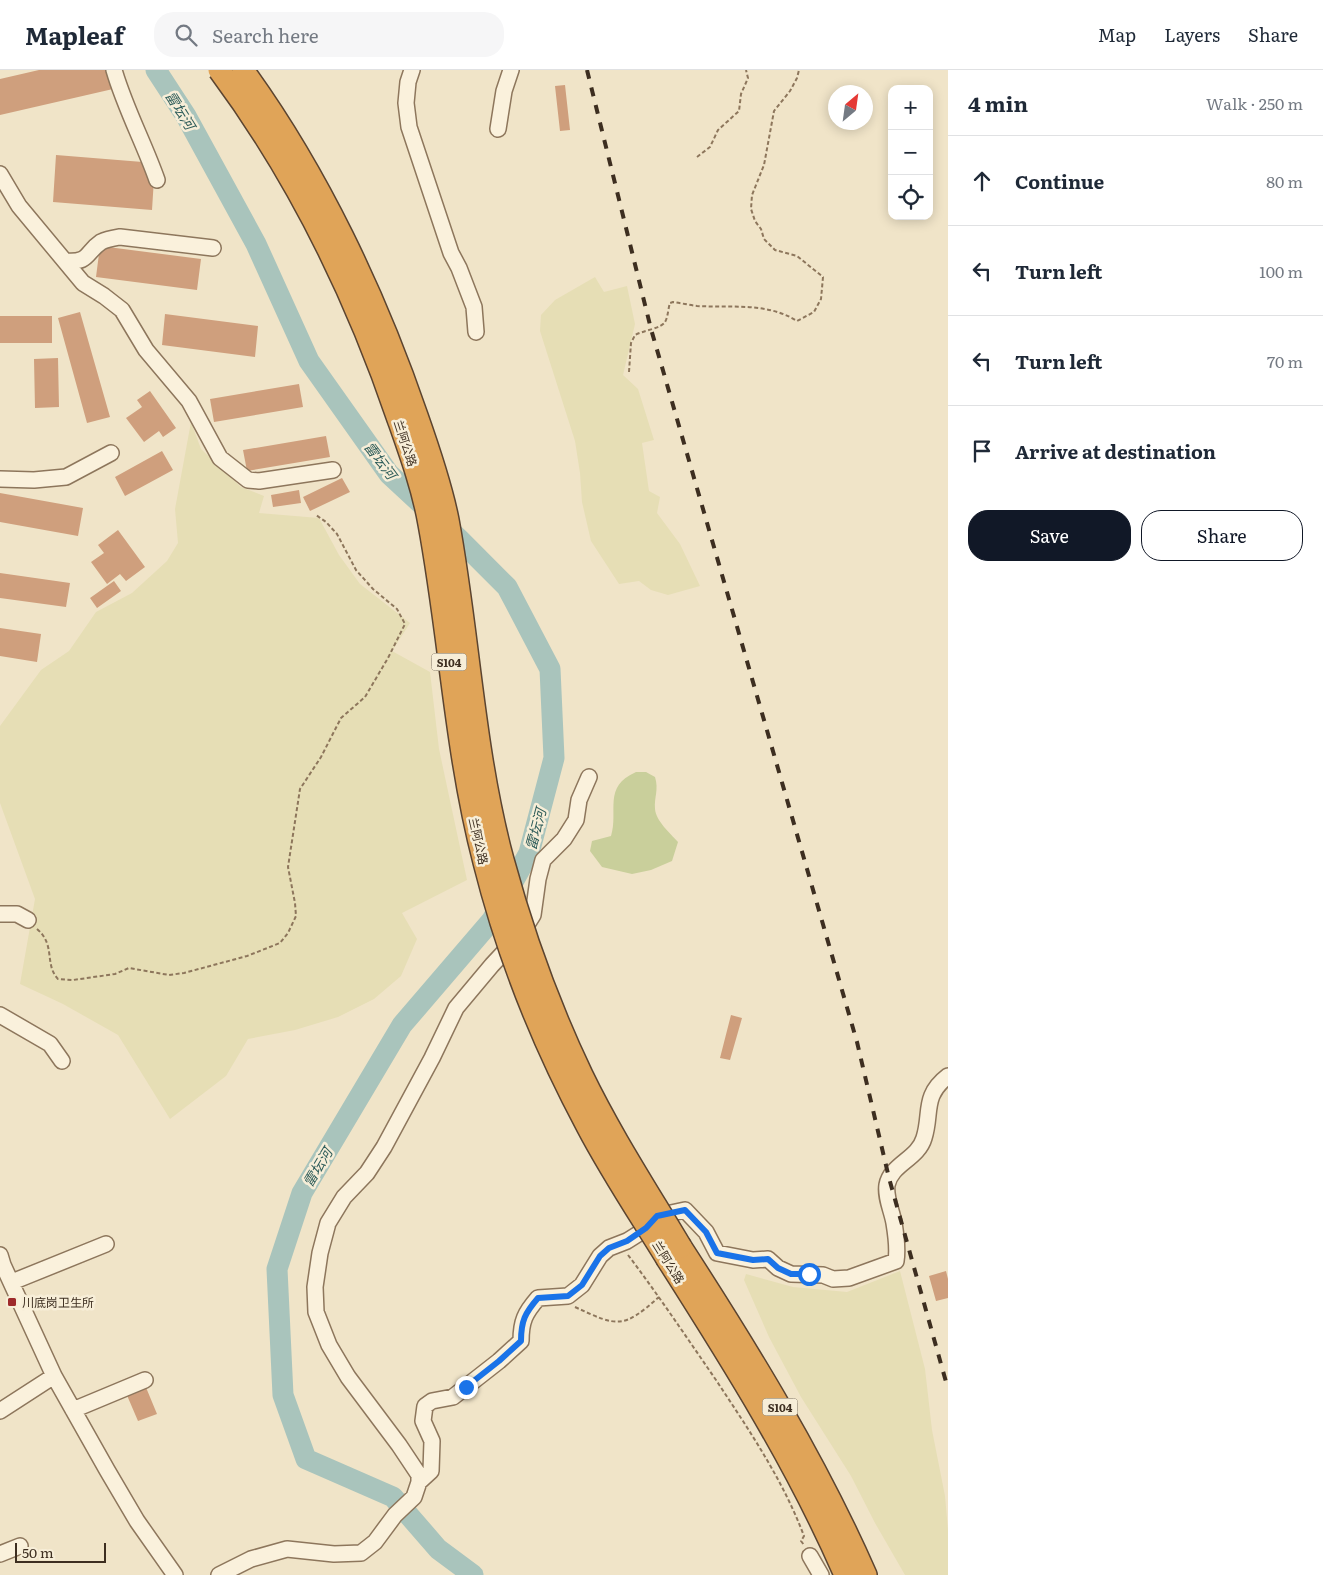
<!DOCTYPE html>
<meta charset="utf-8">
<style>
body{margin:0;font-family:Literata,"Noto Sans SC",serif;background:#f6f6f7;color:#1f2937}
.controls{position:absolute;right:15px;top:15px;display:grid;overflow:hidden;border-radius:10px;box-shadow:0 2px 12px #0003}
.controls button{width:45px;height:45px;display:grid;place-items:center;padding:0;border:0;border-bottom:1px solid #e0e1e3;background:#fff;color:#1f2937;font:25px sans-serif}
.compass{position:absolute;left:828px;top:15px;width:45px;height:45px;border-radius:50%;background:#fff;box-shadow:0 2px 12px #0003;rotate:29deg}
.scale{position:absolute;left:15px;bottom:12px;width:91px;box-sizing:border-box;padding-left:5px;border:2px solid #3d2e20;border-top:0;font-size:14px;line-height:18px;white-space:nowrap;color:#3d2e20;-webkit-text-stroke:4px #f7eed8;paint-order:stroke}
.stop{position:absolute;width:15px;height:15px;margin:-11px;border:4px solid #1a73e8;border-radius:50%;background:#fff}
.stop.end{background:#1a73e8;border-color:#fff;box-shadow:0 1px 5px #0008}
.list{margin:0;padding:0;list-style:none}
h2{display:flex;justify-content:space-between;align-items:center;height:65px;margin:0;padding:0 20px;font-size:21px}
h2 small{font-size:16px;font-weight:400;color:#747a83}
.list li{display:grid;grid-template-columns:32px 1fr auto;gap:15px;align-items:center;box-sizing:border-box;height:90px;padding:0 20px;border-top:1px solid #e0e1e3}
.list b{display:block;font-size:19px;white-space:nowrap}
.list em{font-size:16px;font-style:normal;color:#747a83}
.actions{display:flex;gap:10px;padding:15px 20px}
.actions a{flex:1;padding:11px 0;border:1px solid #111827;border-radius:20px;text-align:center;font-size:18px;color:#111827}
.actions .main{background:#111827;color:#fff}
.icon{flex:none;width:28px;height:28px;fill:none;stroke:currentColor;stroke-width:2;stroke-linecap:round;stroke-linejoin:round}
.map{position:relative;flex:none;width:948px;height:1505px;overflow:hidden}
header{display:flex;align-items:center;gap:30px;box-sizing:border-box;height:70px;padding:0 25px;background:#fff;border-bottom:1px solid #e0e1e3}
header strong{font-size:24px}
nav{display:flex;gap:28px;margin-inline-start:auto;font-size:18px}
.search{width:350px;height:45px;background:#f6f6f7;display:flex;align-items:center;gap:12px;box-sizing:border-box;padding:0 18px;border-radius:20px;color:#747a83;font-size:19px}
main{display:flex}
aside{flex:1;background:#fff}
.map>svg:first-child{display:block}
</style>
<header>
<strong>Mapleaf</strong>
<div class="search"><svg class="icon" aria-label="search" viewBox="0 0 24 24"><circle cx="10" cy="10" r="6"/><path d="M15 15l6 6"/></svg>Search here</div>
<nav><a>Map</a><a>Layers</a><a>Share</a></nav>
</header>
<main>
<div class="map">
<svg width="948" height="1505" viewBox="0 0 948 1505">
<rect width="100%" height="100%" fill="#f0e4c8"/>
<!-- farmland -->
<path fill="#e6deb5" d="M595 207 604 222 627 216 635 254 623 305 638 319 654 370 642 373 649 421 660 427 657 443 680 474 700 516 668 525 651 520 639 511 619 514 591 471 582 432 580 403 575 371 540 261 541 245 555 230Z
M191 352 201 379 241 417 264 426 259 443 319 448 339 485 360 514 410 553 392 581 430 602 439 679 467 810 402 843 417 869 401 906 374 929 338 947 295 960 248 969 226 1006 170 1049 118 965 63 934 20 914 35 829 0 733V656L41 600 69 581 96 542 132 523 167 491 178 473 175 439Z
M900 1201 925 1299 932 1360 945 1426 948 1460V1505H905L875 1453 851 1406 801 1327 769 1267 744 1210 746 1204 793 1217 847 1222Z"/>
<!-- green -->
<path fill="#c9cf9b" d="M636 702H646L655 707C659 720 654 727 655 739 656 751 670 763 678 772L672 791 651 800 632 804 602 797 590 781 592 771 611 766C619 741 602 717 636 702Z"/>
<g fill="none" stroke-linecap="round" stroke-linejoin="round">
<!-- river -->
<path stroke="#a9c4bc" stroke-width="21" d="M156 0 186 46 256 174 309 291 389 404 459 469 507 517 550 599 554 688 529 783 492 850 402 955 302 1123 277 1199 283 1325 306 1389 393 1427 438 1479 473 1505"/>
</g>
<!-- building -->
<path fill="#cf9f7d" d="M39 0H109L113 19 0 45V9Z
M565 15 570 60 560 61 555 16Z
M56 85 155 93 152 140 53 132Z
M100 176 201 189 197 220 96 207Z
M80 242 110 347 87 353 58 248Z
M165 244 258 256 255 287 162 275Z
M0 246H52V273H0Z
M58 288 59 337 35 338 34 289Z
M299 314 303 337 214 352 210 329Z
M150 321 176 358 163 367 159 361 144 372 126 348 142 337 137 330Z
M326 366 330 387 247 401 243 380Z
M162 381 173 400 125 426 115 407Z
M342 408 350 422 310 441 303 427Z
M299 420 301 433 273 437 271 425Z
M0 423 83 438 78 466 0 452Z
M118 460 145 497 126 511 120 504 107 514 91 492 104 483 98 475Z
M0 503 70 513 66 537 0 528Z
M114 511 121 521 97 538 90 528Z
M0 558 41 564 37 592 0 586Z
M731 945 742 948 730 990 720 988Z
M946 1201 948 1209V1228L936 1231 929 1206Z
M145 1315 157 1344 138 1351 126 1323Z"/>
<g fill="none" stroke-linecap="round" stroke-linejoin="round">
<defs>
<path id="minor" d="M114 0C125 38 144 73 157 110
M412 0 408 12 406 33 409 57 451 183 459 198 474 237 476 262
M498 59 504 21 511 0
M0 104 19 136 83 213 104 226 122 240 146 280 189 331 220 388 248 410 259 411 333 400
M65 191C90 193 85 183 101 172 107 169 114 168 120 167L213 178
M0 409 34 410 66 407 111 383
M0 844H17L28 850
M0 945 50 974 62 991
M0 1185 3 1195 54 1306 107 1400 137 1451 175 1505
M12 1212 106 1174
M73 1340 145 1310
M0 1341 54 1306
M419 1412 431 1401 432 1371 423 1351 425 1336 432 1331 453 1327 499 1291 521 1271C521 1251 525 1243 538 1228L568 1226 582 1215 600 1186 609 1178 627 1171 646 1159 657 1146 685 1140 706 1162 717 1183 753 1190 768 1189 778 1198 791 1204 823 1205 833 1209 849 1208 896 1191C898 1179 896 1165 894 1153 892 1141 885 1127 887 1115 891 1094 918 1089 924 1068 932 1043 922 1026 948 1006
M0 1484 20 1476
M810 1486 821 1505
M219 1505 251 1489 287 1479 334 1484 361 1483 375 1472 395 1445 414 1427 419 1412V1405L399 1375 348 1307 329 1275 316 1242 315 1217 320 1183 328 1153 344 1127 367 1103 384 1077 432 988 456 938 492 895 521 864 533 845 538 809 543 790 564 769 576 750 579 730 589 707"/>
<path id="highway" d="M681 1177C749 1282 815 1389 866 1505
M667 1189C732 1291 797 1394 845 1505"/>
</defs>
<!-- minor casing -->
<use href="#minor" stroke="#8d765c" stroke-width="18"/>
<!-- highway casing -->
<use href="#highway" stroke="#5b4430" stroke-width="24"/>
<!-- path -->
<path stroke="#8d765c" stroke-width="2" stroke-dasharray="4 2.5" stroke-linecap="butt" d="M697 87 710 77 718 60 739 41 741 24 748 8 746 0
M629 302 631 273 635 265C642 261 662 258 665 252 668 247 668 239 670 233L673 232C681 233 689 235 697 236 731 238 767 232 797 251L814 242 821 229 823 207 797 186 775 180 764 169 761 159 755 151 751 139 752 125 764 95 774 41 790 21 797 8 799 0
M37 859C56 875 44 894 58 909L73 910 115 904 129 898 169 905 184 903 247 886 280 873 288 863 296 846 295 833 288 797 300 719 321 687 341 648 365 627 388 588 405 554 397 539 373 519 356 500 337 464 326 452 316 445
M628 1185C659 1226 687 1268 716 1310 749 1360 783 1410 804 1466L801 1471 804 1475
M575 1237C618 1257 623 1259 659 1227"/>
<!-- minor -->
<use href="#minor" stroke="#faf1dc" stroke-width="15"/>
<!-- highway -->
<use href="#highway" stroke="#e0a458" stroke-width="21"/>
<!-- rail -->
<path stroke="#3d2e20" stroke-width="4" stroke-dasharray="9 9" stroke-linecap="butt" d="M587 0 651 259 857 972 889 1108 948 1319"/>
<defs>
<path id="highway-bridge" d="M219 0C297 105 356 226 398 349 410 383 423 419 429 454 450 567 455 681 484 792 507 884 542 972 587 1056 611 1102 640 1145 667 1189
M243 0C318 103 376 226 417 346 429 380 441 415 448 450 469 563 473 679 503 790 523 864 549 936 582 1005 611 1065 647 1120 681 1177"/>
</defs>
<!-- highway-bridge casing -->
<use href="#highway-bridge" stroke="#5b4430" stroke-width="24" stroke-linecap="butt"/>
<!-- highway-bridge -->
<use href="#highway-bridge" stroke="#e0a458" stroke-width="21"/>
</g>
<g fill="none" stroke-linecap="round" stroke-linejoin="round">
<!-- route -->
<path stroke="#1a73e8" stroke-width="6" d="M466 1317 499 1291 521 1271C521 1251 525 1243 538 1228L568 1226 582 1215 600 1186 609 1178 627 1171 646 1158 657 1146 685 1140 706 1162 717 1183 753 1190 768 1189 778 1198 791 1204H809"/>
</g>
<!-- markers -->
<rect fill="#9e2a2b" stroke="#f7eed8" stroke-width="2" x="7" y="1227" width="10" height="10" rx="2.5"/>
<g text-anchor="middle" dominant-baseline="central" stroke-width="5" stroke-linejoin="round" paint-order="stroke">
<!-- shield labels -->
<g fill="#f7eed8" stroke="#756857" stroke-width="1">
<rect x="431.5" y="583.5" width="35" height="17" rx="4"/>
<rect x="762.5" y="1328.5" width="35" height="17" rx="4"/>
</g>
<g font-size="11" font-weight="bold" fill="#3d2e20">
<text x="449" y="592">S104</text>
<text x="780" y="1337">S104</text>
</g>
<!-- street labels -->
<g font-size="12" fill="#3d2e20" stroke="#f7eed8">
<text transform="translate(406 373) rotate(72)">兰阿公路</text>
<text transform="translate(479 771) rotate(77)">兰阿公路</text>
<text transform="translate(669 1192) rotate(58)">兰阿公路</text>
</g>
<!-- poi labels -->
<g font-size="12" fill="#3d2e20" stroke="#f7eed8" text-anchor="start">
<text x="22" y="1232">川底岗卫生所</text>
</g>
<!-- water labels -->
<g font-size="14" font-style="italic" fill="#2f5d5a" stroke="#f7eed8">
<text transform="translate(181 40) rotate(58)">雷坛河</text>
<text transform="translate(381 390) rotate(53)">雷坛河</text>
<text transform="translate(535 759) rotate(-75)">雷坛河</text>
<text transform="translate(317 1097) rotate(-59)">雷坛河</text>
</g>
</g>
</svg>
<div class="controls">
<button>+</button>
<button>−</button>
<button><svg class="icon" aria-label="locate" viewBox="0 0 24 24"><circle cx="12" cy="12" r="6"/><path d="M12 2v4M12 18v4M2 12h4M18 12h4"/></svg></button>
</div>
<svg class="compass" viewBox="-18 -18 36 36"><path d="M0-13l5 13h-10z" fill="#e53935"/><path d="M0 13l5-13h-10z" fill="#747a83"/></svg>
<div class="scale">50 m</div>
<div class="stop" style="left:809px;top:1204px"></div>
<div class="stop end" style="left:466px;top:1317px"></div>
</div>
<aside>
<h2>4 min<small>Walk · 250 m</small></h2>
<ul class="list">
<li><svg class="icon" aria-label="ahead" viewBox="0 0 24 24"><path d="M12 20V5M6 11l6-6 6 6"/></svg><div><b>Continue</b></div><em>80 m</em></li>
<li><svg class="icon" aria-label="left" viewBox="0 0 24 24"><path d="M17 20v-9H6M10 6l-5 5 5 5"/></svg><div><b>Turn left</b></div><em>100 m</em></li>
<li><svg class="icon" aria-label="left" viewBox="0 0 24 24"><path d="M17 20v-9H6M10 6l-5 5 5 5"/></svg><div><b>Turn left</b></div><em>70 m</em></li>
<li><svg class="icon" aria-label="arrive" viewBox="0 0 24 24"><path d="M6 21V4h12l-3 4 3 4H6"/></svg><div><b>Arrive at destination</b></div></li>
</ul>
<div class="actions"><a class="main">Save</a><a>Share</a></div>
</aside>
</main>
